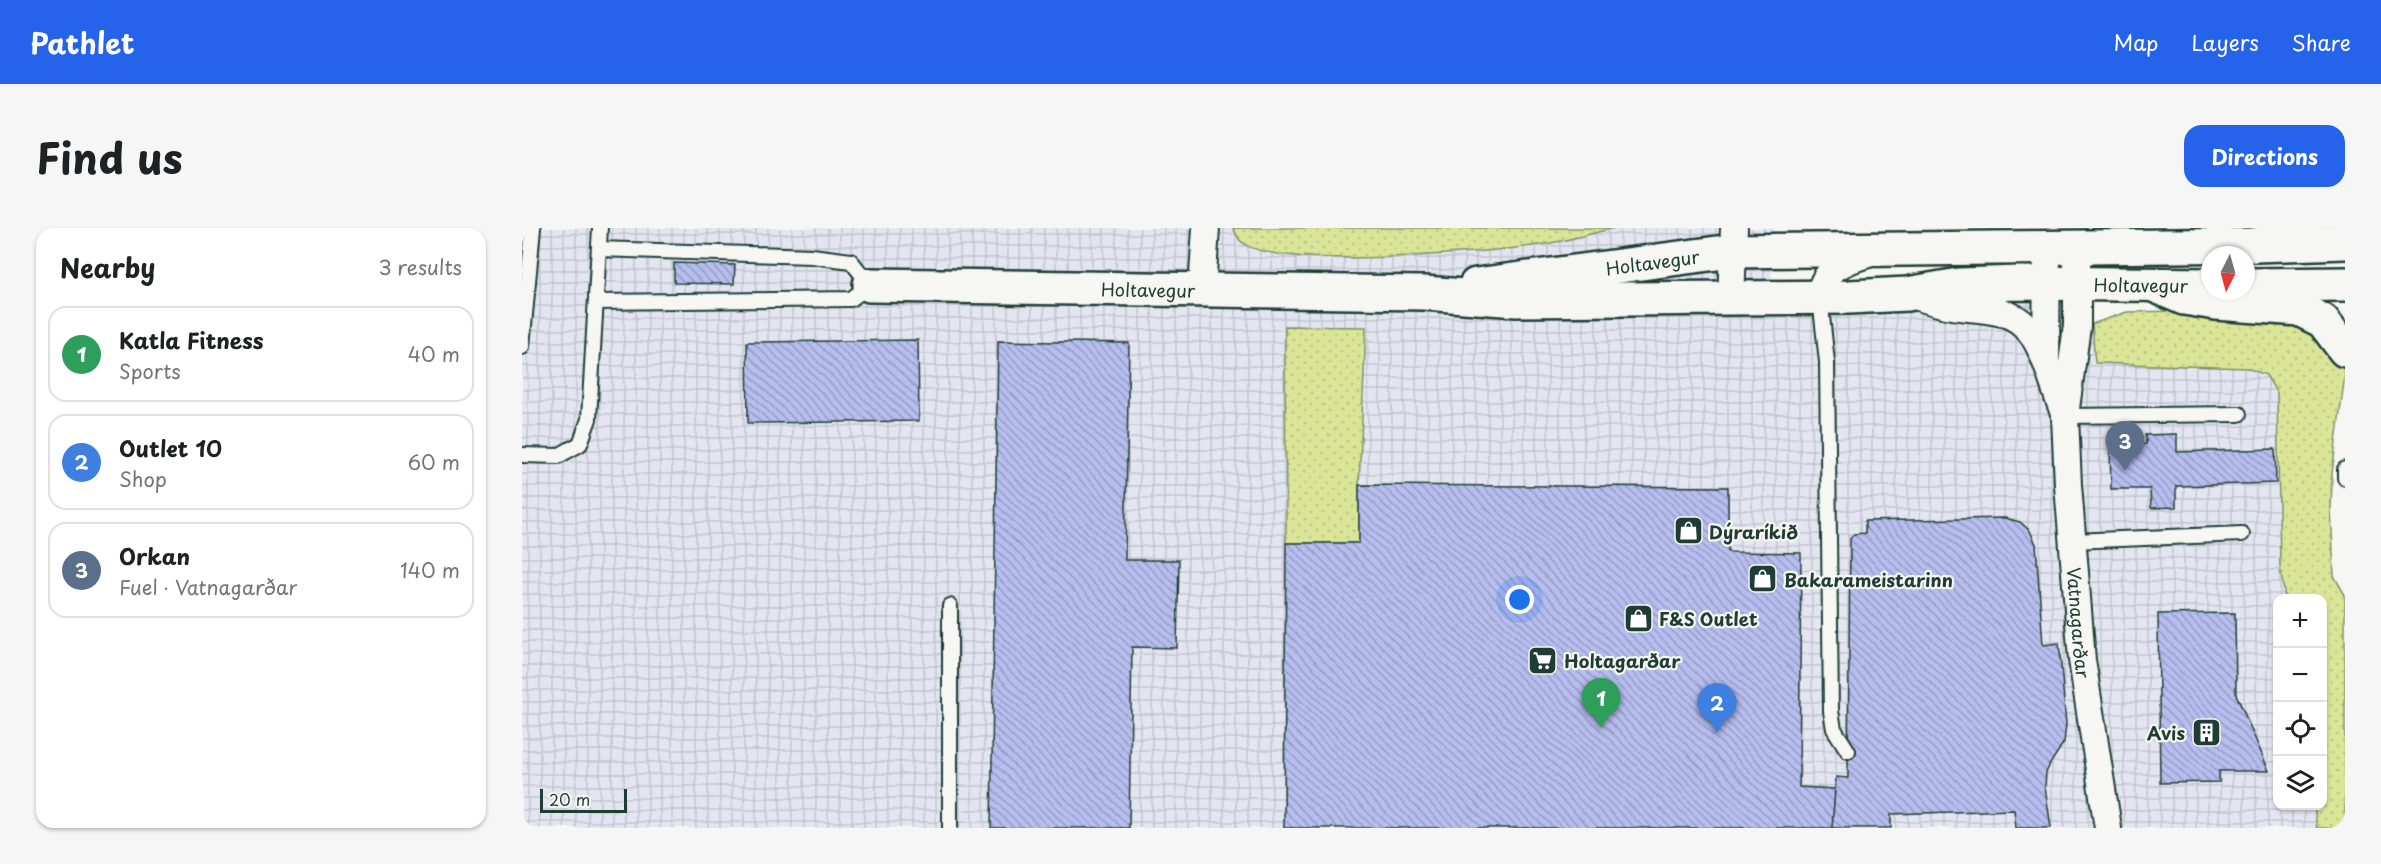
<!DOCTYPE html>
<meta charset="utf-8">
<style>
body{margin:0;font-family:"Playpen Sans",sans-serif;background:#f6f6f6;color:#202124}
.controls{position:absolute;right:18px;bottom:18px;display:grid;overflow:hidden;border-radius:12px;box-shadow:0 2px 4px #0004}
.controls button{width:54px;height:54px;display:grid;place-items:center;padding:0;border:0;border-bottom:2px solid #e0e0e0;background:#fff;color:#202124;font:30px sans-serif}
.compass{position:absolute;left:1679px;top:18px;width:54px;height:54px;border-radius:50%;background:#fff;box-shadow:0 2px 4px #0004;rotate:186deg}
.scale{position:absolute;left:18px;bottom:15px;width:87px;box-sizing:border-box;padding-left:6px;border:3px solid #1f3d34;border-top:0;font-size:16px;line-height:21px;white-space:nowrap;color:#1f3d34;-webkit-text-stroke:4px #f6f6f2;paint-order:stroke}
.you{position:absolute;left:998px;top:372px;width:21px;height:21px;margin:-15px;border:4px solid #fff;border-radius:50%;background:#1a73e8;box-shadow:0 0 0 9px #1a73e833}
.badge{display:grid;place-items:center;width:39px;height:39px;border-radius:50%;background:#2563eb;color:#fff;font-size:20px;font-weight:700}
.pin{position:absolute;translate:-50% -50px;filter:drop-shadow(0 2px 3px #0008)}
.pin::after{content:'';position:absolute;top:32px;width:21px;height:18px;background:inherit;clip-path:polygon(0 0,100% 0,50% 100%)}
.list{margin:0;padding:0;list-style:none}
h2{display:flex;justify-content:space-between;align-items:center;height:78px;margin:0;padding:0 24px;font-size:26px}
h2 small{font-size:20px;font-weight:400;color:#757577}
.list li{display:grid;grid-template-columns:39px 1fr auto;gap:18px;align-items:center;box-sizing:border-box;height:96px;margin:0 12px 12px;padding:0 12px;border:2px solid #e0e0e0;border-radius:18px}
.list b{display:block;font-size:22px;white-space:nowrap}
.list p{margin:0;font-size:20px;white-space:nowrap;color:#757577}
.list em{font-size:20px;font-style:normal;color:#757577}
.icon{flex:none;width:33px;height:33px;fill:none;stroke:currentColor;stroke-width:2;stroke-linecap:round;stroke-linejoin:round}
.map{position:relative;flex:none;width:1823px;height:600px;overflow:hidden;border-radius:18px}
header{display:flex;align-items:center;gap:36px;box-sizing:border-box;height:84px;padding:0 30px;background:#2563eb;color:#fff}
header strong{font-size:28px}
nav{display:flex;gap:33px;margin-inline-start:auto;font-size:21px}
.intro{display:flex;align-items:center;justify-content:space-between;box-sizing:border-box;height:144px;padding:0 36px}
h1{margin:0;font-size:42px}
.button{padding:15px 27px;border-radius:18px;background:#2563eb;color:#fff;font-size:21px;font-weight:700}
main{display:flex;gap:36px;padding:0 36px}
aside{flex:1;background:#fff;border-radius:18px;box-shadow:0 2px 4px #0004}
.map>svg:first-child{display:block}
</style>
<header>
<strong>Pathlet</strong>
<nav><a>Map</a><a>Layers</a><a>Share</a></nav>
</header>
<div class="intro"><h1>Find us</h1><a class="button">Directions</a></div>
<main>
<aside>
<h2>Nearby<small>3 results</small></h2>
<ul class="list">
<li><span class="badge" style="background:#2e9e5b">1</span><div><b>Katla Fitness</b><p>Sports</p></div><em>40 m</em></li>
<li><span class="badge" style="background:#3f7fe0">2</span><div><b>Outlet 10</b><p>Shop</p></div><em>60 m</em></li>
<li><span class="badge" style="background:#5c6f8a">3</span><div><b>Orkan</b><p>Fuel · Vatnagarðar</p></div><em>140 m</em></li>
</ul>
</aside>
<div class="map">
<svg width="1823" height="600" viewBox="0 0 1823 600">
<defs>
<pattern id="industrial-grid" width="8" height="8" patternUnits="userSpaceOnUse" patternTransform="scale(1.5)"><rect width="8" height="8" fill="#e3e5f1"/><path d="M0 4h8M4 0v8" fill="none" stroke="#c2c5cf"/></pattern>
<pattern id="grass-dots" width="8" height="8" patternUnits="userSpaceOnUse" patternTransform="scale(1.5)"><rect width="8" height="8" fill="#dae598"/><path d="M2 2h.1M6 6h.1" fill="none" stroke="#bbc584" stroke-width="1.8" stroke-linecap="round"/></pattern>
<pattern id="building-back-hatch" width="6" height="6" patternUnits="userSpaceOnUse" patternTransform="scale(1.5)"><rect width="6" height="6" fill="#b7bdee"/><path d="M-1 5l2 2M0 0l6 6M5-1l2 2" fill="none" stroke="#949bc2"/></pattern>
</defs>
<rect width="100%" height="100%" fill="#f6f6f2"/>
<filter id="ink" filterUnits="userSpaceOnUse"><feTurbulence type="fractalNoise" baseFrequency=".0167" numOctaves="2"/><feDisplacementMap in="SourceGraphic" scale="12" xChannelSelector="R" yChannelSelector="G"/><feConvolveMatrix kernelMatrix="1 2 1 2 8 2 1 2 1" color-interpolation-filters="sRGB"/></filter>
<g filter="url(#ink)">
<!-- industrial -->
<path fill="url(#industrial-grid)" d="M0 0H1252L1249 62 1571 48 1570 96 1573 135 1725 140 1745 147 1755 165 1758 338 1763 370H1756V578H1792L1795 600H0Z"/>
<!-- grass -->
<path fill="url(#grass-dots)" stroke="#7c9166" stroke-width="1.5" d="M711 0H1092C1067 6 1042 14 1016 17 967 25 756 42 721 15 716 12 714 5 711 0Z
M1656 83 1786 94 1819 131 1823 146 1810 245 1809 281 1812 348 1823 367V600H1795L1792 578H1800V370H1763L1758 338 1755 165 1744 147 1725 140 1573 135 1570 96 1605 84Z
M763 98 844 99 837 257V315H764Z"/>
<!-- building -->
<path fill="url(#building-back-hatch)" stroke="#1f3d34" stroke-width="1.5" d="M152 35 213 37 212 56 152 55Z
M396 112 397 193 226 195 225 114Z
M476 113 607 115 603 332H657L655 420 610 419 607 600H469Z
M1655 206V224L1753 221 1754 255 1654 258V279L1629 280 1628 261H1589L1588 218 1624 216 1623 207Z
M837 257 1206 259V324L1279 325 1277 559 1313 561 1310 600H762L764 315H837Z
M1483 290 1498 294 1508 303 1514 316 1521 417 1537 415 1544 496 1542 514 1528 536 1524 545 1523 559 1529 600H1494L1492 582 1369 586V600H1310L1314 549 1326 550 1328 310 1332 306 1343 305V293Z
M1713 385 1714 466 1747 543H1697V554L1638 555 1636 386Z"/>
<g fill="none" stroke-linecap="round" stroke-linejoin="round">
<defs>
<path id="service" d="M1298 70 1305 134 1309 483 1312 501 1326 523
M74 74 329 71 348 57 329 33 290 28 77 21
M0 119 11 0
M1543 188 1717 186
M0 227 36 228 58 216 67 191 78 0
M1823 241V250
M1550 313 1720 306
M428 600V378"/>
<g id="minor">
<path id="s1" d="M1555 18V98L1543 188 1546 257 1560 432 1586 600"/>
<path d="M680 62 684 0"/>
<path d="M1390 67C1403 71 1417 76 1430 78 1467 84 1498 77 1517 118 1528 140 1533 165 1543 187"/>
<path d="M1298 70C1299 42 1322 33 1346 26"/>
<path d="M1209 71 1212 0"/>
<path d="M1524 129 1525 19"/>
</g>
<g id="secondary">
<path id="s2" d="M348 57 902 65 995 72 1327 69 1385 66 1437 57 1497 55 1688 57"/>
<path id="s3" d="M954 57 1210 23 1733 17 1823 14"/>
<path d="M1724 57 1823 56"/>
</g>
<path id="primary" d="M1632 57 1662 70 1694 75 1777 81 1801 93 1823 122"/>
<path id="trunk" d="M1733 17 1772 6 1782 0"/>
</defs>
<!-- service casing -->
<use href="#service" stroke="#1f3d34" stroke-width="18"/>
<!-- minor casing -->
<use href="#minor" stroke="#1f3d34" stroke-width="30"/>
<!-- secondary casing -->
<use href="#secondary" stroke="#1f3d34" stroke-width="38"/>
<!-- primary casing -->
<use href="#primary" stroke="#1f3d34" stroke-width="38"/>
<!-- trunk casing -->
<use href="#trunk" stroke="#1f3d34" stroke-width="38"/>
<!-- service -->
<use href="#service" stroke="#f6f6f2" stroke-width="14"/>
<!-- minor -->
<use href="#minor" stroke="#f6f6f2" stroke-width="26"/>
<!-- secondary -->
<use href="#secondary" stroke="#f6f6f2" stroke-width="33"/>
<!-- primary -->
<use href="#primary" stroke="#f6f6f2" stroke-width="33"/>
<!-- trunk -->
<use href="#trunk" stroke="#f6f6f2" stroke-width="33"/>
</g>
</g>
<!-- icons -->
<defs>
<symbol id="shop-square" viewBox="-11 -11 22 22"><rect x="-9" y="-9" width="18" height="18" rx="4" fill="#1f3d34" stroke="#f6f6f2"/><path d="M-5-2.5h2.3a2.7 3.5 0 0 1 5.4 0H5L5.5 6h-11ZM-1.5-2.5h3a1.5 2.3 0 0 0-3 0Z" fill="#fff"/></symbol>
<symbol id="supermarket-square" viewBox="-11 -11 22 22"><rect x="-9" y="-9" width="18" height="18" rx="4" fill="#1f3d34" stroke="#f6f6f2"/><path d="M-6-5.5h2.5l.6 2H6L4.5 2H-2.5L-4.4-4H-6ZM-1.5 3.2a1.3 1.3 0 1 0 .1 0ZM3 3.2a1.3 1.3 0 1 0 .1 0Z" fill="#fff"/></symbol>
<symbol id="building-square" viewBox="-11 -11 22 22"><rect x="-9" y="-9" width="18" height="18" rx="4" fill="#1f3d34" stroke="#f6f6f2"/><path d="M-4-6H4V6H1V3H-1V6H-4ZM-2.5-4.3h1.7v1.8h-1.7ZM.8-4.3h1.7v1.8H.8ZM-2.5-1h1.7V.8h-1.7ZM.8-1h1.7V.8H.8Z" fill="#fff"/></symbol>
</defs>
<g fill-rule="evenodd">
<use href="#shop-square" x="1150" y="286" width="33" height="33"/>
<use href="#shop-square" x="1224" y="334" width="33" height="33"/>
<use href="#shop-square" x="1100" y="374" width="33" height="33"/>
<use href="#supermarket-square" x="1004" y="416" width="33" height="33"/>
<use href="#building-square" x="1668" y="488" width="33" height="33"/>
</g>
<g text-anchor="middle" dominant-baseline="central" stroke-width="4.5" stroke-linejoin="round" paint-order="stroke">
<!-- street labels -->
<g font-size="18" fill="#1f3d34" stroke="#f6f6f2">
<text stroke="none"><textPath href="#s3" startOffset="178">Holtavegur</textPath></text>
<text stroke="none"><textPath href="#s2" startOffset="1272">Holtavegur</textPath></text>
<text stroke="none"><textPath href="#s2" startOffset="278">Holtavegur</textPath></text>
<text stroke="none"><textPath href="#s1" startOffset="378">Vatnagarðar</textPath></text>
</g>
<!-- poi labels -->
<g font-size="18" font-weight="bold" fill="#1f3d34" stroke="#f6f6f2" text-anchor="start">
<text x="1187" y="303">Dýraríkið</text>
<text x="1262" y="351">Bakarameistarinn</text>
<text x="1137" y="390">F&amp;S Outlet</text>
<text x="1042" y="432">Holtagarðar</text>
<text x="1663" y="504" text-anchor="end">Avis</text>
</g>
</g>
</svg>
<div class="controls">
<button>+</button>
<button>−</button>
<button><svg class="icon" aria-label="locate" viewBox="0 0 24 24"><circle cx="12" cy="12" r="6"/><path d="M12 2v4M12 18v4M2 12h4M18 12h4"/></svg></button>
<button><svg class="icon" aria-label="layers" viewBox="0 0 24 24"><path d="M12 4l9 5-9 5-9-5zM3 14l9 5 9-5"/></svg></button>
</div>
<svg class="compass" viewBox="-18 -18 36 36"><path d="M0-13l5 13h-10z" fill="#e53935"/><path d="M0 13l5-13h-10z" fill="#757577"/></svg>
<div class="scale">20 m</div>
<div class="you"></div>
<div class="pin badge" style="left:1079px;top:500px;background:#2e9e5b">1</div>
<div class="pin badge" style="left:1195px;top:505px;background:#3f7fe0">2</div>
<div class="pin badge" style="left:1603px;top:243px;background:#5c6f8a">3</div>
</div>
</main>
